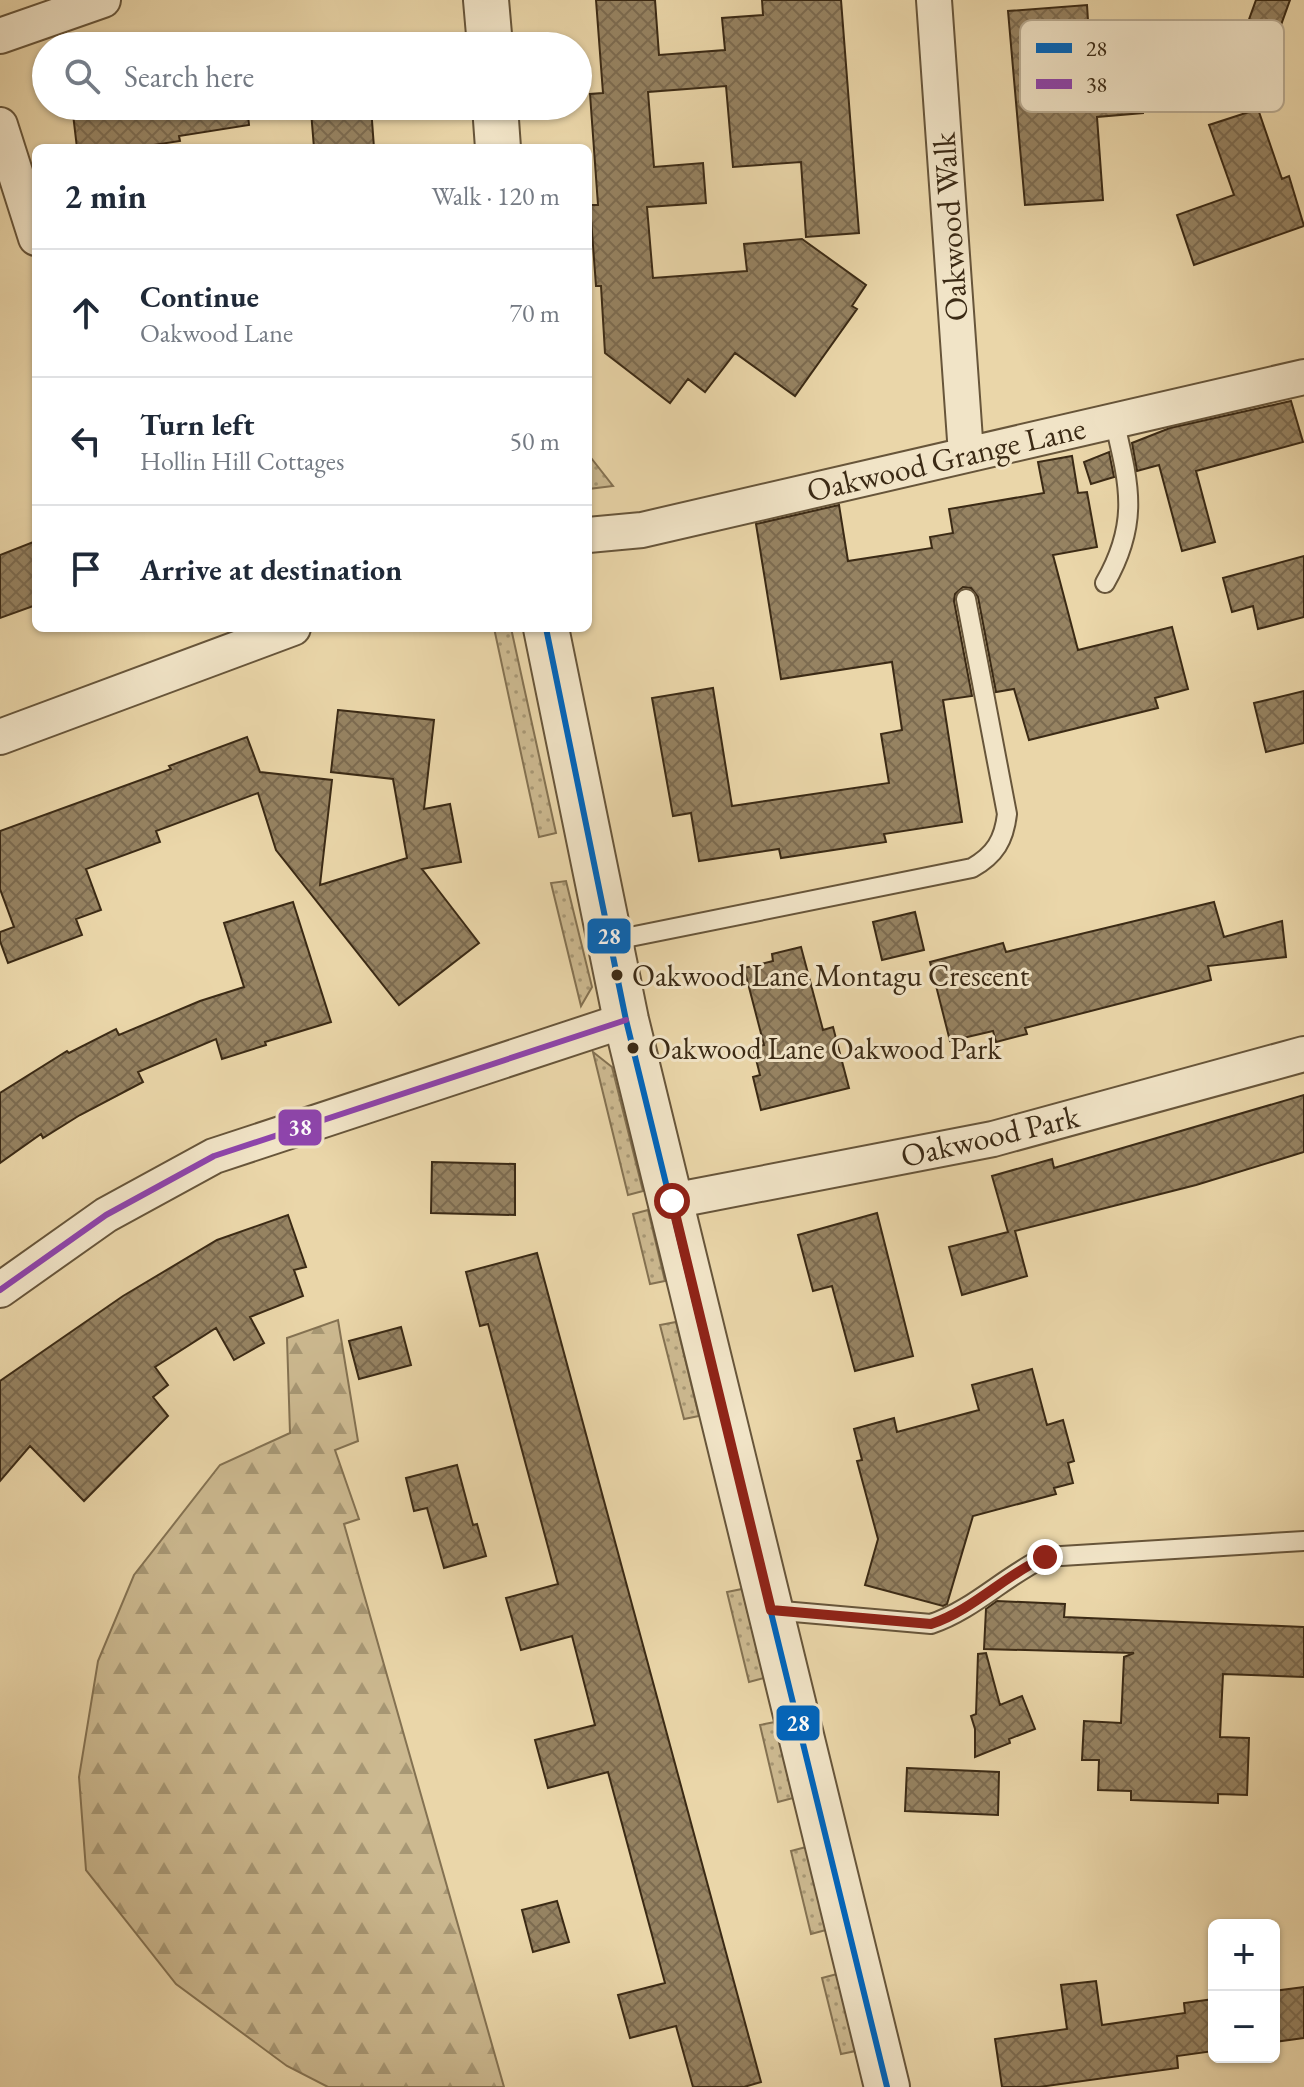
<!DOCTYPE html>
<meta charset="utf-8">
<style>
body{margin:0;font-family:"EB Garamond",serif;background:#f2f2f3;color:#1f2937}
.controls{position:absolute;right:24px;bottom:24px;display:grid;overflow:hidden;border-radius:12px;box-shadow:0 2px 6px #0004}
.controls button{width:72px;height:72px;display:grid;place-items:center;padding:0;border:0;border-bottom:2px solid #e0e1e3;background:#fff;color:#1f2937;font:40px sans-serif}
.stop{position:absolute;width:24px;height:24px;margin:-18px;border:6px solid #8f2418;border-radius:50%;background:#fff}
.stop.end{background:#8f2418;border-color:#fff;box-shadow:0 2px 8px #0008}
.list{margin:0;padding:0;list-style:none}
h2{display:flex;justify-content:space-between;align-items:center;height:104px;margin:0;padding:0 32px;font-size:34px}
h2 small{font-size:26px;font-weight:400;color:#747a83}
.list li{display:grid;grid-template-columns:52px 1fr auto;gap:24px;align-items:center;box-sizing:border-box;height:128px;padding:0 32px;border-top:2px solid #e0e1e3}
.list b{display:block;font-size:30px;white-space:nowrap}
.list p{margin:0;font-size:26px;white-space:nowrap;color:#747a83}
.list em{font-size:26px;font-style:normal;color:#747a83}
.icon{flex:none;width:44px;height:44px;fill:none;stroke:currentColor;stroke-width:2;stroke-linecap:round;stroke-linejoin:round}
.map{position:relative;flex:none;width:1304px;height:2087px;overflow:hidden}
.search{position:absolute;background:#fff;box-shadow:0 2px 6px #0004;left:32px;top:32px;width:560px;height:88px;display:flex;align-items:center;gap:20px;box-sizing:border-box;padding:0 28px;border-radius:44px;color:#747a83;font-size:30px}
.panel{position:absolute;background:#fff;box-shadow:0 2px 6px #0004;left:32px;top:144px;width:560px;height:488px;border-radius:12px}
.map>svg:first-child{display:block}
</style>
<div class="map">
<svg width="1304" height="2087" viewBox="0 0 1304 2087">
<defs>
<pattern id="grass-dots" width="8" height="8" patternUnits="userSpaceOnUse" patternTransform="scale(2)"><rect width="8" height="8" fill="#ccb990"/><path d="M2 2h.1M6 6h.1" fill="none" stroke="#a79774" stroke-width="1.8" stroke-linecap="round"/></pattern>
<pattern id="forest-firs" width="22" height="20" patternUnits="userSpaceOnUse" patternTransform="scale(2)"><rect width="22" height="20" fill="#ccb990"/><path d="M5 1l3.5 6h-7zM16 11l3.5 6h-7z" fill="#a79774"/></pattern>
<pattern id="building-cross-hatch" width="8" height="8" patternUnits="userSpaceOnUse" patternTransform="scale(2)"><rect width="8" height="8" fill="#968362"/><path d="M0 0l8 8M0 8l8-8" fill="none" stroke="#7c6b50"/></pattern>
</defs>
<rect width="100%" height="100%" fill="#ead6a9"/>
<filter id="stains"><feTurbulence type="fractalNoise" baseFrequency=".0025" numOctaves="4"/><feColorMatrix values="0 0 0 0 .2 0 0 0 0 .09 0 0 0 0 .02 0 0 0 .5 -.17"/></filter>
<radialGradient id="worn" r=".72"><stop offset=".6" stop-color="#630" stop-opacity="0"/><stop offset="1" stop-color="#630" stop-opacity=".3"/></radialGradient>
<!-- grass -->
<path fill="url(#grass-dots)" stroke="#847252" stroke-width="2" d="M588 454 613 486 588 489Z
M494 628H511L556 833 539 837Z
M566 881 592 987 581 1006 551 883Z
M593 1052 612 1067 643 1191 628 1195Z
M648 1210 665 1281 650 1284 633 1214Z
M676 1322 699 1416 684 1419 660 1325Z
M742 1589 764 1678 749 1682 727 1592Z
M775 1722 793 1798 778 1802 760 1725Z
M806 1847 826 1930 811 1934 791 1851Z
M837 1974 856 2051 841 2054 822 1978Z"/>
<!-- forest -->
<path fill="url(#forest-firs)" stroke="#847252" stroke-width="2" d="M338 1320 358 1441 335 1450 359 1519 344 1524 504 2087H328L287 2066 176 1984 86 1870 79 1777 98 1661 134 1575 220 1465 290 1433 287 1338Z"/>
<!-- building -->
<path fill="url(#building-cross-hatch)" stroke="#3b2a15" stroke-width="2" d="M596 0H655L659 55 725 50 722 18 763 15 762 0H841L859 233 806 237 801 162 733 167 726 86 648 92 654 167 703 163 706 203 647 207 653 278 747 271 744 244 802 239 866 285 852 306 857 309 795 396 735 353 705 392 688 379 670 403 605 353 601 286H596L590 205H598L590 94 603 93Z
M1256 0H1290L1268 61 1238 50Z
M1087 5 1092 82 1140 78 1143 113 1097 117 1103 200 1025 205 1008 11Z
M106 106H247L249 125 179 136 180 141 134 148H77L73 114 107 109Z
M371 107 374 148H314L311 111Z
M1258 109 1282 179 1289 176 1304 226 1194 265 1177 215 1234 195 1209 125Z
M1291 401 1303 442 1196 471 1215 542 1182 551 1159 465 1137 471 1132 443 1170 428Z
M1109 452 1114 477 1091 484 1084 462Z
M1072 456 1078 493 1087 492 1097 547 1053 555 1078 650 1172 627 1188 689 1155 698 1158 708 1029 740 1014 689 996 692 978 597 971 588 963 587 955 594 954 601 972 696 943 700 962 822 884 834 886 842 781 858 779 849 699 861 691 813 673 816 652 698 713 688 732 806 889 783 881 734 902 730 892 662 781 679 756 524 839 505 848 561 932 548 930 537 953 533 949 509 1044 493 1038 462Z
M36 541V605L0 618V555Z
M1304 556V617L1258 629 1253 606 1232 612 1223 578Z
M1304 691V743L1266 752 1254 703Z
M338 710 434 720 424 809 450 804 461 862 422 869 479 943 399 1005 276 850 258 793 156 831 160 842 86 869 101 910 76 919 82 935 8 963 0 941V932L14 927 0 889V831L171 769 169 766 247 737 260 772 332 780 320 885 407 858 393 779 331 772Z
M293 902 331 1022 265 1042 266 1045 222 1059 216 1039 138 1072 143 1082 80 1115 43 1138 41 1134 0 1163V1093L67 1051 69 1053 116 1029 119 1035 200 1001 244 987 224 923Z
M1214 902 1224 937 1282 921 1286 957 1208 966 1211 980 1025 1028 1027 1034 996 1042 993 1031 950 1041 930 962 1003 943 1006 952Z
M915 912 924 950 882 960 873 922Z
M801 947 823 1030 833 1027 849 1088 761 1110 753 1077 760 1075 753 1047 764 1045 744 968 773 961 772 954Z
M1304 1095V1152L1196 1185 1015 1231 1027 1276 962 1295 949 1247 1008 1232 992 1176 1052 1159 1054 1168Z
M432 1162 515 1164V1215L431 1213Z
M877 1213 913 1356 855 1371 832 1286 813 1291 798 1235Z
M288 1215 306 1267 294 1270 303 1296 250 1317 264 1343 234 1360 216 1328 155 1367 168 1385 153 1397 168 1416 84 1501 30 1446 0 1481V1381L123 1296 217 1240Z
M537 1253 761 2082 744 2087H693L676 2026 630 2038 618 1995 665 1983 608 1772 548 1788 535 1740 595 1725 572 1636 521 1650 506 1598 558 1584 488 1324 480 1326 466 1272Z
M401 1327 411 1365 359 1379 349 1341Z
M1032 1369 1047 1425 1063 1420 1074 1461 1068 1463 1073 1483 1054 1488 1056 1494 973 1516 947 1604 943 1606 865 1585 878 1539 857 1461 862 1460 854 1429 894 1418 897 1432 979 1410 972 1385Z
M457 1465 473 1525 477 1524 486 1556 444 1568 427 1508 414 1511 406 1478Z
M997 1601 1065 1604 1064 1617 1304 1627V1677L1223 1674 1220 1737 1249 1738 1247 1795 1218 1794V1803L1131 1800V1791L1098 1790 1099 1760H1082L1084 1721 1121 1723 1124 1657 1134 1653 984 1649 986 1609Z
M986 1653 1000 1705 1022 1696 1035 1729 1009 1739 1010 1743 975 1757V1729L971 1716 976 1714 978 1654Z
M907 1768 999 1772 998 1815 905 1811Z
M557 1901 569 1942 533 1952 522 1910Z
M1096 1981 1102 2025 1185 2013 1184 2003 1214 1999V2051L1177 2056 1178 2068 1039 2087H1002L995 2039 1067 2029 1061 1985Z
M1304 1987V2038L1274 2042V1991Z"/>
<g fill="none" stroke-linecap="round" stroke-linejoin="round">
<defs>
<path id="service" d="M1105 583C1140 522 1129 484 1114 420
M610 941 972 868C995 855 1004 840 1007 814L966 599
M771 1610 931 1624C973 1610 1005 1576 1045 1557L1304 1541"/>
<path id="minor" d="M934 0 966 454
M0 36 103 0
M0 125 36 238
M588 535 642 530 1304 377
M0 737 293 628
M672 1201 993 1139 1304 1054
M0 1290 106 1215 214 1156 626 1020"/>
<path id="tertiary" d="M486 0 490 46
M495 106 498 148
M546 628 626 1020 887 2087"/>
</defs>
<!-- service casing -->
<use href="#service" stroke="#67553a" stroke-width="22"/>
<!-- minor casing -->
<use href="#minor" stroke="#67553a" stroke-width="38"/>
<!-- tertiary casing -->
<use href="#tertiary" stroke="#67553a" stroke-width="48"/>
<!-- service -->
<use href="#service" stroke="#f1e4c7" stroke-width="18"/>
<!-- minor -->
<use href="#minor" stroke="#f1e4c7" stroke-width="34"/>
<!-- tertiary -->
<use href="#tertiary" stroke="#f1e4c7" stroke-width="44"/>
<defs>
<path id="bus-1" d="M546 628 626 1020 887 2087"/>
<path id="bus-2" d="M0 1290 106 1215 214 1156 626 1020"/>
</defs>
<!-- bus-1 casing -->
<use href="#bus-1" stroke="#f1e4c7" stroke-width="12"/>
<!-- bus-2 casing -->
<use href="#bus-2" stroke="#f1e4c7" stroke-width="12"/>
<!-- bus-1 -->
<use href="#bus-1" stroke="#0065bd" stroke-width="6"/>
<!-- bus-2 -->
<use href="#bus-2" stroke="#8e44ad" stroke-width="6"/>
</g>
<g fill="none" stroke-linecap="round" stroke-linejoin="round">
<!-- route -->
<path stroke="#8f2418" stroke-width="10" d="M672 1201 771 1610 931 1624C973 1610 1005 1575 1045 1557"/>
</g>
<!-- markers -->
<g fill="#3b2a15" stroke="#f1e4c7" stroke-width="3">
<circle cx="617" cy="975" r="7"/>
<circle cx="633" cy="1048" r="7"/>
</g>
<g text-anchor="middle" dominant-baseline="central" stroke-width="6" stroke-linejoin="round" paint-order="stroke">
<!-- bus labels -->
<g font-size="30" fill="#3b2a15" stroke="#f1e4c7" text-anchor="start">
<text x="632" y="975">Oakwood Lane Montagu Crescent</text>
<text x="648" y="1048">Oakwood Lane Oakwood Park</text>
</g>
<!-- street labels -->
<g font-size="32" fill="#3b2a15" stroke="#f1e4c7">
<text transform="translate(950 227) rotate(-94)">Oakwood Walk</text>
<text transform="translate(946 459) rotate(-13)">Oakwood Grange Lane</text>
<text transform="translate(990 1136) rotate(-13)">Oakwood Park</text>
</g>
</g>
<!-- legend -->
<rect x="1020" y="20" width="264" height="92" rx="12" fill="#f1e4c7" stroke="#baac92" stroke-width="2"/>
<rect x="1036" y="43" width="36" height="10" fill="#0065bd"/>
<rect x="1036" y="79" width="36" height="10" fill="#8e44ad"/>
<g font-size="22" fill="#3b2a15">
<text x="1086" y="56">28</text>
<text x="1086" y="92">38</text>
</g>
<g stroke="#f1e4c7" stroke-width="3">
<rect x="586" y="917" width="46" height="38" rx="8" fill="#0065bd"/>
<rect x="277" y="1108" width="46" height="39" rx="8" fill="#8e44ad"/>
<rect x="775" y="1704" width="46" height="38" rx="8" fill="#0065bd"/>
</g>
<g font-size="22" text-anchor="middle" font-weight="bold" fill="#fff">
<text x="609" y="944">28</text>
<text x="300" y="1135">38</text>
<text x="798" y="1731">28</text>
</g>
<rect width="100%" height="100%" filter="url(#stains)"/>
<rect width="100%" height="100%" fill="url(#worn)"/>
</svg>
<div class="controls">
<button>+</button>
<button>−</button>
</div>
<div class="stop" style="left:672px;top:1201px"></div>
<div class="stop end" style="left:1045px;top:1557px"></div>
<div class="search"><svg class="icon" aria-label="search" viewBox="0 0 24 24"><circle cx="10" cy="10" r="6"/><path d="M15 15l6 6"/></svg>Search here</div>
<section class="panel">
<h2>2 min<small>Walk · 120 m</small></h2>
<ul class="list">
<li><svg class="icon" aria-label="ahead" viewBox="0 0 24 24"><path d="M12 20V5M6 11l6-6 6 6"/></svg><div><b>Continue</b><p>Oakwood Lane</p></div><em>70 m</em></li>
<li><svg class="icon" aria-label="left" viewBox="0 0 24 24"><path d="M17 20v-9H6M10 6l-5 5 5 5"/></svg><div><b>Turn left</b><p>Hollin Hill Cottages</p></div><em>50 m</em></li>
<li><svg class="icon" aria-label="arrive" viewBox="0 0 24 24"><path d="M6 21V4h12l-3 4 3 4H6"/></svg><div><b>Arrive at destination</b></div></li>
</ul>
</section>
</div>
